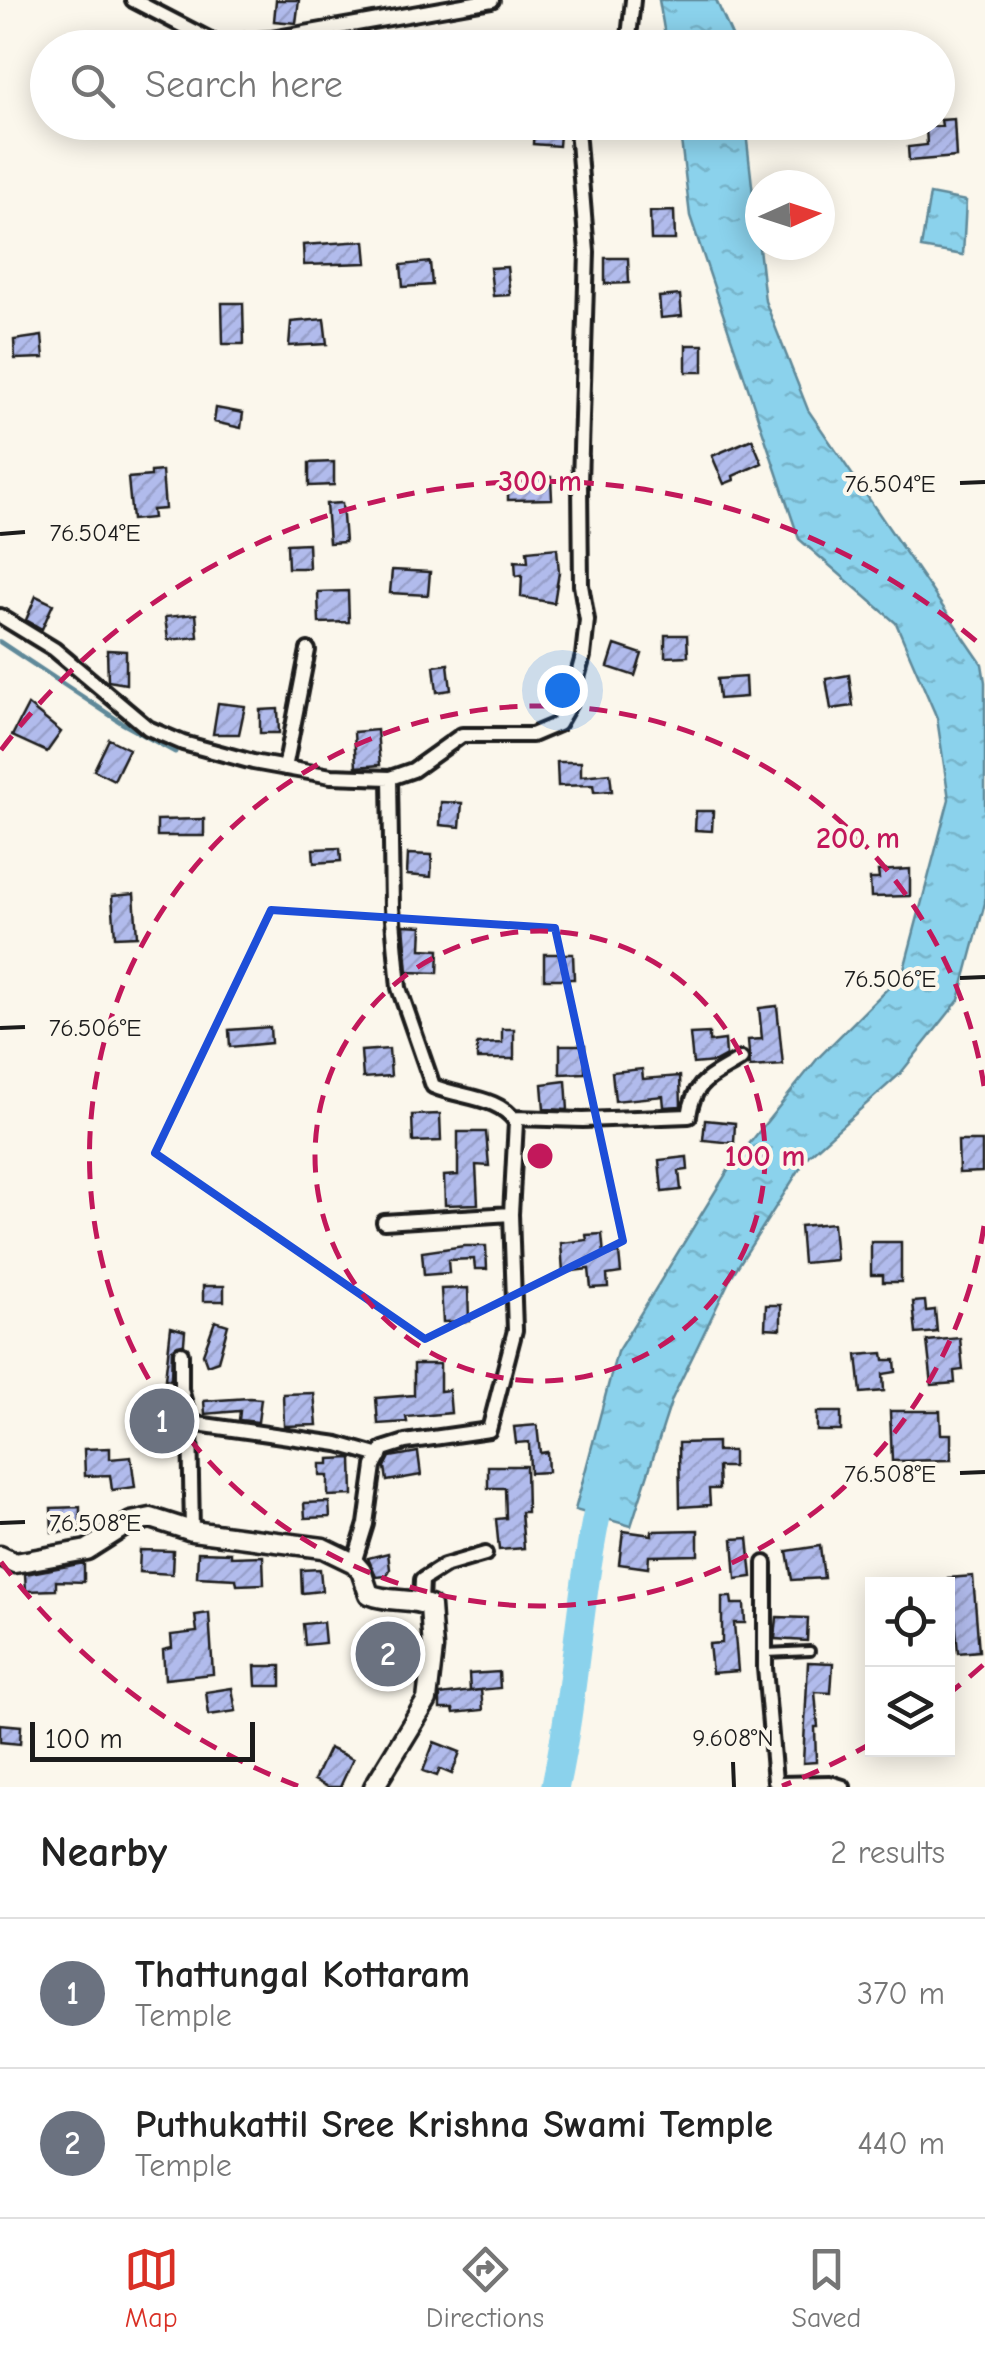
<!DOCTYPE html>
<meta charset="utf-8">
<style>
body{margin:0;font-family:"Comic Neue",sans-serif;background:#f6f6f6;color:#222}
.controls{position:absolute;right:30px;bottom:30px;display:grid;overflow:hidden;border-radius:0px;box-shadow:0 5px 25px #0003}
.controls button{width:90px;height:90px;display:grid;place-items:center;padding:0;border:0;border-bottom:2px solid #e0e0e0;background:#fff;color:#222;font:50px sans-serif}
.compass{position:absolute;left:745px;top:170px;width:90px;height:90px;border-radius:50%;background:#fff;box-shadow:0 5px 25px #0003;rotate:87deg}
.scale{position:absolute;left:30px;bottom:25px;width:225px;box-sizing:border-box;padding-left:10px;border:5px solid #1c1c1c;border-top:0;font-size:28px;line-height:35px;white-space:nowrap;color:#1c1c1c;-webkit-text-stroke:8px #fbf7ec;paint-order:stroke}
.you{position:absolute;left:562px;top:690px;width:35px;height:35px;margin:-25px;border:8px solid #fff;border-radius:50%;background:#1a73e8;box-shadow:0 0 0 15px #1a73e833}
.badge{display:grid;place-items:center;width:65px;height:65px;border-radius:50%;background:#d93025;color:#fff;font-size:32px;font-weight:700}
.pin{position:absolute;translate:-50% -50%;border:5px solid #fff;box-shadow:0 2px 10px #0006}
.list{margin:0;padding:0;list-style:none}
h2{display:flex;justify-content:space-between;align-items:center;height:130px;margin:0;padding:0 40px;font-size:42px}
h2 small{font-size:32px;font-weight:400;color:#767676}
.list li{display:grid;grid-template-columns:65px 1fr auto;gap:30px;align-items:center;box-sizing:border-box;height:150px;padding:0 40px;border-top:2px solid #e0e0e0}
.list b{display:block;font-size:38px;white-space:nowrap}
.list p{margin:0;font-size:32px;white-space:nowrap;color:#767676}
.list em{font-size:32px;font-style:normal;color:#767676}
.icon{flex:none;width:55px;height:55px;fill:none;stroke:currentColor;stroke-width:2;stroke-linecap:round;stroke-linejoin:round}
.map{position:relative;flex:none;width:985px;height:1787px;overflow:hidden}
.search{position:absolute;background:#fff;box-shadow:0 5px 25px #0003;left:30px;right:30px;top:30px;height:110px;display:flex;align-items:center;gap:25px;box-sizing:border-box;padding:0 35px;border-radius:55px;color:#767676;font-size:38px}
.sheet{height:430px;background:#fff}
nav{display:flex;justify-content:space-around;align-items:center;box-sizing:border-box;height:140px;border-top:2px solid #e0e0e0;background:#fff;font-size:28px;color:#767676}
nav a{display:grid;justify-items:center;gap:5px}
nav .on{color:#d93025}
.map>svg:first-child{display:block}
</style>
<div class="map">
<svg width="985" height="1787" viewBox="0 0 985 1787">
<defs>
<pattern id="water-ripples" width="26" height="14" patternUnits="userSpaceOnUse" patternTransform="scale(2.5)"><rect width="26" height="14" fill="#8bd2ec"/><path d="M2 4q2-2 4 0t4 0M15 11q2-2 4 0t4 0" fill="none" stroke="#77b4ca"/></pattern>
<pattern id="building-hatch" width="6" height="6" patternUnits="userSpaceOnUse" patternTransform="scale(2.5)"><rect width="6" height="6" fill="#b1bbec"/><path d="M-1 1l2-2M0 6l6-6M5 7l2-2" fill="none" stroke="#98a0ca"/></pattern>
</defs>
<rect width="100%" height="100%" fill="#fbf7ec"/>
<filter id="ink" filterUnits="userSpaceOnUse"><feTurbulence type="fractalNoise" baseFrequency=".01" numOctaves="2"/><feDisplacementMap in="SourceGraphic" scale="20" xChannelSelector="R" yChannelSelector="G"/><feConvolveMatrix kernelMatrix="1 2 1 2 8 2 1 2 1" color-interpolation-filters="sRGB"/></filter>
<g filter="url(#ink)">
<!-- water -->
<path fill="url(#water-ripples)" stroke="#5f8999" stroke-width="2.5" d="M659 0H716L737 47H667Z
M679 123H745L765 301 808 410 982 664 985 682V903L959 1000 900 1074 808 1156 731 1277 672 1399 631 1526 575 1510 617 1352 729 1169 818 1058 903 973 949 799 937 718 896 623 799 539 690 216Z
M930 194 966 201 963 255 921 248Z"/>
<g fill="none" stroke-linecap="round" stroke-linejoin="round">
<!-- stream -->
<path stroke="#5f8999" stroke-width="5" d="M0 642 122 723 175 752"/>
<!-- river -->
<path stroke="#8bd2ec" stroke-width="28" d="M555 1787C577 1686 579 1583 604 1483"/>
</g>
<!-- building -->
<path fill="url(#building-hatch)" stroke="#1c1c1c" stroke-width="2.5" d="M276 0H299L296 23 274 21Z
M954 119 956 157 909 161 908 147 927 145 926 127 942 126 941 120Z
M534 122H561L559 146 533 144Z
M674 211 675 240H651L650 212Z
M365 241 367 263 304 265 303 245Z
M605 258H628L629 283 605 284Z
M430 262 432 285 403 287 401 265Z
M507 267 510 295 493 296 490 268Z
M680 295 682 316 661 318 659 297Z
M222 303H243L244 344H223Z
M324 319 327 344 289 346 291 322Z
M42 336 44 358 15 359 14 340Z
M686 345H703V372H686Z
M216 408 243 413 241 428 214 422Z
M752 439 762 463 733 476 734 480 724 484 712 456Z
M334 462V485L309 486V463Z
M162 471 165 509 152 510 153 518 132 520 128 478 151 476V472Z
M551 477 552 499 508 500V486H520V478Z
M342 503 345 542 329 543 326 504Z
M308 543 309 568H288L287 544Z
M557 548 559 572 554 603 521 597 522 575 516 576 515 561 528 562 527 551Z
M392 570 430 572 428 595 390 593Z
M348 591 349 622 319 623 318 592Z
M36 596 53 604 42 629 26 620Z
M196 614 198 637 168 640 165 617Z
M665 635H687L688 656 665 657Z
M615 645 642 654 635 676 608 667Z
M107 650 126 651V684L108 681Z
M448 664 451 690 437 692 434 666Z
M849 675 853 706 831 709 826 679Z
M745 677 746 697 719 699 717 679Z
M218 703 245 706 239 734H213Z
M28 705 61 732 47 752 12 736Z
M278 709 279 733H260V710Z
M377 730 380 765 356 767 354 732Z
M109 739 129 749 114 780 94 770Z
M557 762H581V776L610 773 612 791 594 792 593 785 558 786Z
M441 802 462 803 460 827 440 825Z
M696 811H713L712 831 695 830Z
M204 819V836H157V820Z
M340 848 341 861 314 863 313 849Z
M408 854 432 855 431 877 407 875Z
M910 869V896L871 897 870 879H879L878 871Z
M134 894 137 936 115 937 112 896Z
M404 925 422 926 421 949 439 950 438 973 408 972Z
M544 954H573L574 979H544Z
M777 1006 783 1065 750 1067 748 1040 762 1039 759 1008Z
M270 1027 271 1043 230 1047 229 1030Z
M502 1029H514V1059H477V1044L502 1043Z
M709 1033V1042L725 1040 726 1056 715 1062 693 1064 690 1034Z
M560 1045H585V1073L560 1074Z
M389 1049 391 1076 363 1078 361 1051Z
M642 1069 643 1079 680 1076 681 1106 664 1107 663 1096 615 1101 612 1072Z
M566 1081 568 1110 544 1109 542 1084Z
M440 1114 441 1141 413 1142 412 1115Z
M705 1120 735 1123 734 1143 703 1140Z
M458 1132H486L489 1166 476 1165 478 1204 445 1205 444 1176 458 1175Z
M958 1141H982V1172L959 1173Z
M687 1157 688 1170 679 1171 681 1190 662 1192 659 1160Z
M833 1223 836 1260 803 1263 800 1226Z
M602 1234 604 1255 619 1253 621 1273 607 1275 608 1287 591 1288 589 1269 563 1272 561 1243 587 1240 586 1235Z
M871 1242H901V1282H883V1275H871Z
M464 1246H486L487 1269H475L474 1259 448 1260 449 1273 424 1275 422 1252Z
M203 1286H224V1301H203Z
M468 1288 469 1321 443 1322 441 1289Z
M925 1301 926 1311 935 1310 937 1332 916 1334 913 1302Z
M766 1305H781V1329L765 1328Z
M215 1321 228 1325 218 1361 207 1365 203 1354Z
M171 1327 185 1331 184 1343 172 1349 171 1380 165 1379Z
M960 1338 963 1370 954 1371 955 1383 932 1385 927 1341Z
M883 1353 884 1360H895L896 1372 883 1374 884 1391 861 1393 857 1355Z
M414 1364H440V1391L449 1390 451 1413 406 1417 407 1422 378 1424 376 1398 414 1395Z
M314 1393 317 1425 284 1426 283 1394Z
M249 1398 261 1399 258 1422 239 1420 240 1411 205 1414 204 1401Z
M174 1403 178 1432 149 1434 147 1405Z
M890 1411H940L941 1434H951V1460L892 1461Z
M817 1412H841V1431H817Z
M537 1425 540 1453 547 1452 548 1472 530 1473 529 1442 516 1443 514 1427Z
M717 1442V1451H733V1467H718L719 1489H709L710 1505 680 1507 679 1443Z
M110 1448V1459L131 1457 135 1487 112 1490 110 1475 85 1476 84 1449Z
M418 1452 421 1475 387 1481 385 1467 390 1457Z
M352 1458 353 1495 328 1496V1476H320V1464H329V1459Z
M488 1466H526L527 1512H521L524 1548 499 1550 496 1519 506 1518 505 1488H488Z
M329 1502 330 1517 305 1518 304 1503Z
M80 1507V1532H52L51 1508Z
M698 1530V1555L649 1556 648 1568 619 1564 623 1531 652 1535V1531Z
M748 1538 752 1577 736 1579 733 1539Z
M820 1546 824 1578 792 1580 787 1551Z
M140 1550 173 1551 172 1574 139 1572Z
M198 1552 231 1553V1557L263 1556 264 1584 237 1585 236 1579 197 1577Z
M388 1553 390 1569 387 1576 376 1577 368 1558Z
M84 1563V1582L56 1581V1590L26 1591 25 1574Z
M320 1569 322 1591 302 1593 301 1570Z
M973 1576 979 1651 958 1653 953 1594H948V1578Z
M722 1597H731L732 1604H744L745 1623H734L738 1671 712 1673 709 1644 722 1643Z
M209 1613 213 1674 165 1679 163 1650 172 1648 171 1635 197 1632 195 1615Z
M777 1617 808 1618 807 1641 775 1639Z
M323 1622 325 1643 305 1645 303 1624Z
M395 1633 397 1666 368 1667 365 1634Z
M808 1662 833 1663 831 1693 815 1692 818 1727H815L816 1762 803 1763Z
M255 1666H281V1686H256Z
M499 1672 500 1688 470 1691 469 1674Z
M232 1688 236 1711 209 1715 206 1692Z
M481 1690 483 1710 454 1713 453 1709H440V1695Z
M0 1724 21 1726 20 1744 0 1742Z
M434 1742 460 1752 452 1774 440 1769 437 1776 423 1771Z
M329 1748 353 1759 340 1787H328L314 1780Z"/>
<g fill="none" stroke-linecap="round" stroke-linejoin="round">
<defs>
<path id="service" d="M766 1653 810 1651"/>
<path id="minor" d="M133 0 216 43 271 39 492 0
M624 48 629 37 633 0
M0 616 54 649 148 728 183 743 253 762 331 776 390 778 392 908 399 988 433 1086C460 1098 499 1096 516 1122L511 1214 515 1330 489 1430 405 1442 383 1449 374 1466 366 1524 354 1563
M285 768 308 650
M390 778 413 770 462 735H532L558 724 570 703 583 656 587 620 581 585 580 482 587 252 577 129 582 122
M514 1118 583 1120 689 1116C694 1079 713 1077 741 1059
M384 1222 511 1214
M181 1353V1389L190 1423 338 1444 380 1456
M190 1423 192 1531
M765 1563V1668L775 1781 779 1784 830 1783 843 1787
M421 1602 422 1580 444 1566 485 1554"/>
<path id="secondary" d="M0 1556 15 1563 87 1550 131 1522 151 1518 192 1531 323 1548 354 1563 361 1571 369 1594C389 1603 410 1597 430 1606L433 1649 427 1700 374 1787"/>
</defs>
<!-- service casing -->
<use href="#service" stroke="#1c1c1c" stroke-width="14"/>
<!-- minor casing -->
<use href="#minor" stroke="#1c1c1c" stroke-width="20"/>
<!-- secondary casing -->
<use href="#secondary" stroke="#1c1c1c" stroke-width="25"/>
<!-- service -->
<use href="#service" stroke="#fbf7ec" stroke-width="6"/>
<!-- minor -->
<use href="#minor" stroke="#fbf7ec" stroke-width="12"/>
<!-- secondary -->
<use href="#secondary" stroke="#fbf7ec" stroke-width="18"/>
</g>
</g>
<!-- marked area -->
<path fill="none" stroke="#1d4ed8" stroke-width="8" stroke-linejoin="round" d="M271 910 555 928 623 1241 425 1339 155 1153Z"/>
<!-- ticks -->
<path fill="none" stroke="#1c1c1c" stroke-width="4" d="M960 483 985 482M0 534 25 532M960 978 985 977M0 1028 25 1027M960 1473 985 1472M0 1523 25 1522M733 1762 734 1787"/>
<!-- distance rings -->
<g fill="none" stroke="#c2185b" stroke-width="5" stroke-dasharray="18 12">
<circle cx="540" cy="1156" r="225"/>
<path d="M984 1226A450 450 0 1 1 984 1086"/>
<path d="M983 1665A675 675 0 0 1 951 1692M872 1743A675 675 0 0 1 782 1786M298 1786A675 675 0 0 1 1 1562M1 750A675 675 0 0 1 983 647"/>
</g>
<g font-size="25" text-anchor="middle" fill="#1c1c1c" stroke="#fbf7ec" stroke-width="8" stroke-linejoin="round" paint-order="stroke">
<text x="890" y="492">76.504°E</text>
<text x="95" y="541">76.504°E</text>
<text x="890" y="987">76.506°E</text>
<text x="95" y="1036">76.506°E</text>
<text x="890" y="1482">76.508°E</text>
<text x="95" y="1531">76.508°E</text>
<text x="733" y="1746">9.608°N</text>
</g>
<circle cx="540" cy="1156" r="15" fill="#c2185b" stroke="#fbf7ec" stroke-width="5"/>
<g font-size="30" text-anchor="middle" font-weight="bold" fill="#c2185b" stroke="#fbf7ec" stroke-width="8" stroke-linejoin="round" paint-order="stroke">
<text x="540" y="491">300 m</text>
<text x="858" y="848">200 m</text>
<text x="765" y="1166">100 m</text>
</g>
</svg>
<div class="controls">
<button><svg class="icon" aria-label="locate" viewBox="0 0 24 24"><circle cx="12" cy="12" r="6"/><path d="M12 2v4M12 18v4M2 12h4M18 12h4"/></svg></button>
<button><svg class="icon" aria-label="layers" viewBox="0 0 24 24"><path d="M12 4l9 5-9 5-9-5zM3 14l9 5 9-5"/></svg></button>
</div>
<svg class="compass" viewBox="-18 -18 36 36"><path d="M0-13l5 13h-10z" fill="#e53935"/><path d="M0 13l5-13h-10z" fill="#767676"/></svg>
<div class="scale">100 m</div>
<div class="you"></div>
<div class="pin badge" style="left:162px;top:1421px;background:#6b7280">1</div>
<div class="pin badge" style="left:388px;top:1654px;background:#6b7280">2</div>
<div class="search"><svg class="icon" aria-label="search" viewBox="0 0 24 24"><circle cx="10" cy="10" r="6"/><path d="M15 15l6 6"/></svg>Search here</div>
</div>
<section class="sheet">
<h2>Nearby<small>2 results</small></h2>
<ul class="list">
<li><span class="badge" style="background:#6b7280">1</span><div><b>Thattungal Kottaram</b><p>Temple</p></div><em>370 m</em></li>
<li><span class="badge" style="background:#6b7280">2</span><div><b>Puthukattil Sree Krishna Swami Temple</b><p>Temple</p></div><em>440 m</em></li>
</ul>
</section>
<nav>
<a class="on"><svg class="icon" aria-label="map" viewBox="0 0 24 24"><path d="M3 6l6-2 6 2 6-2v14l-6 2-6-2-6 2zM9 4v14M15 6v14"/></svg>Map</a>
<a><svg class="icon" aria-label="directions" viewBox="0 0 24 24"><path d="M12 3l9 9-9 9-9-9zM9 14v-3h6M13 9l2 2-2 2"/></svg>Directions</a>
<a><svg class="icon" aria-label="saved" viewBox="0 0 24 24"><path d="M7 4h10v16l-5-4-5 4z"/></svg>Saved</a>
</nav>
